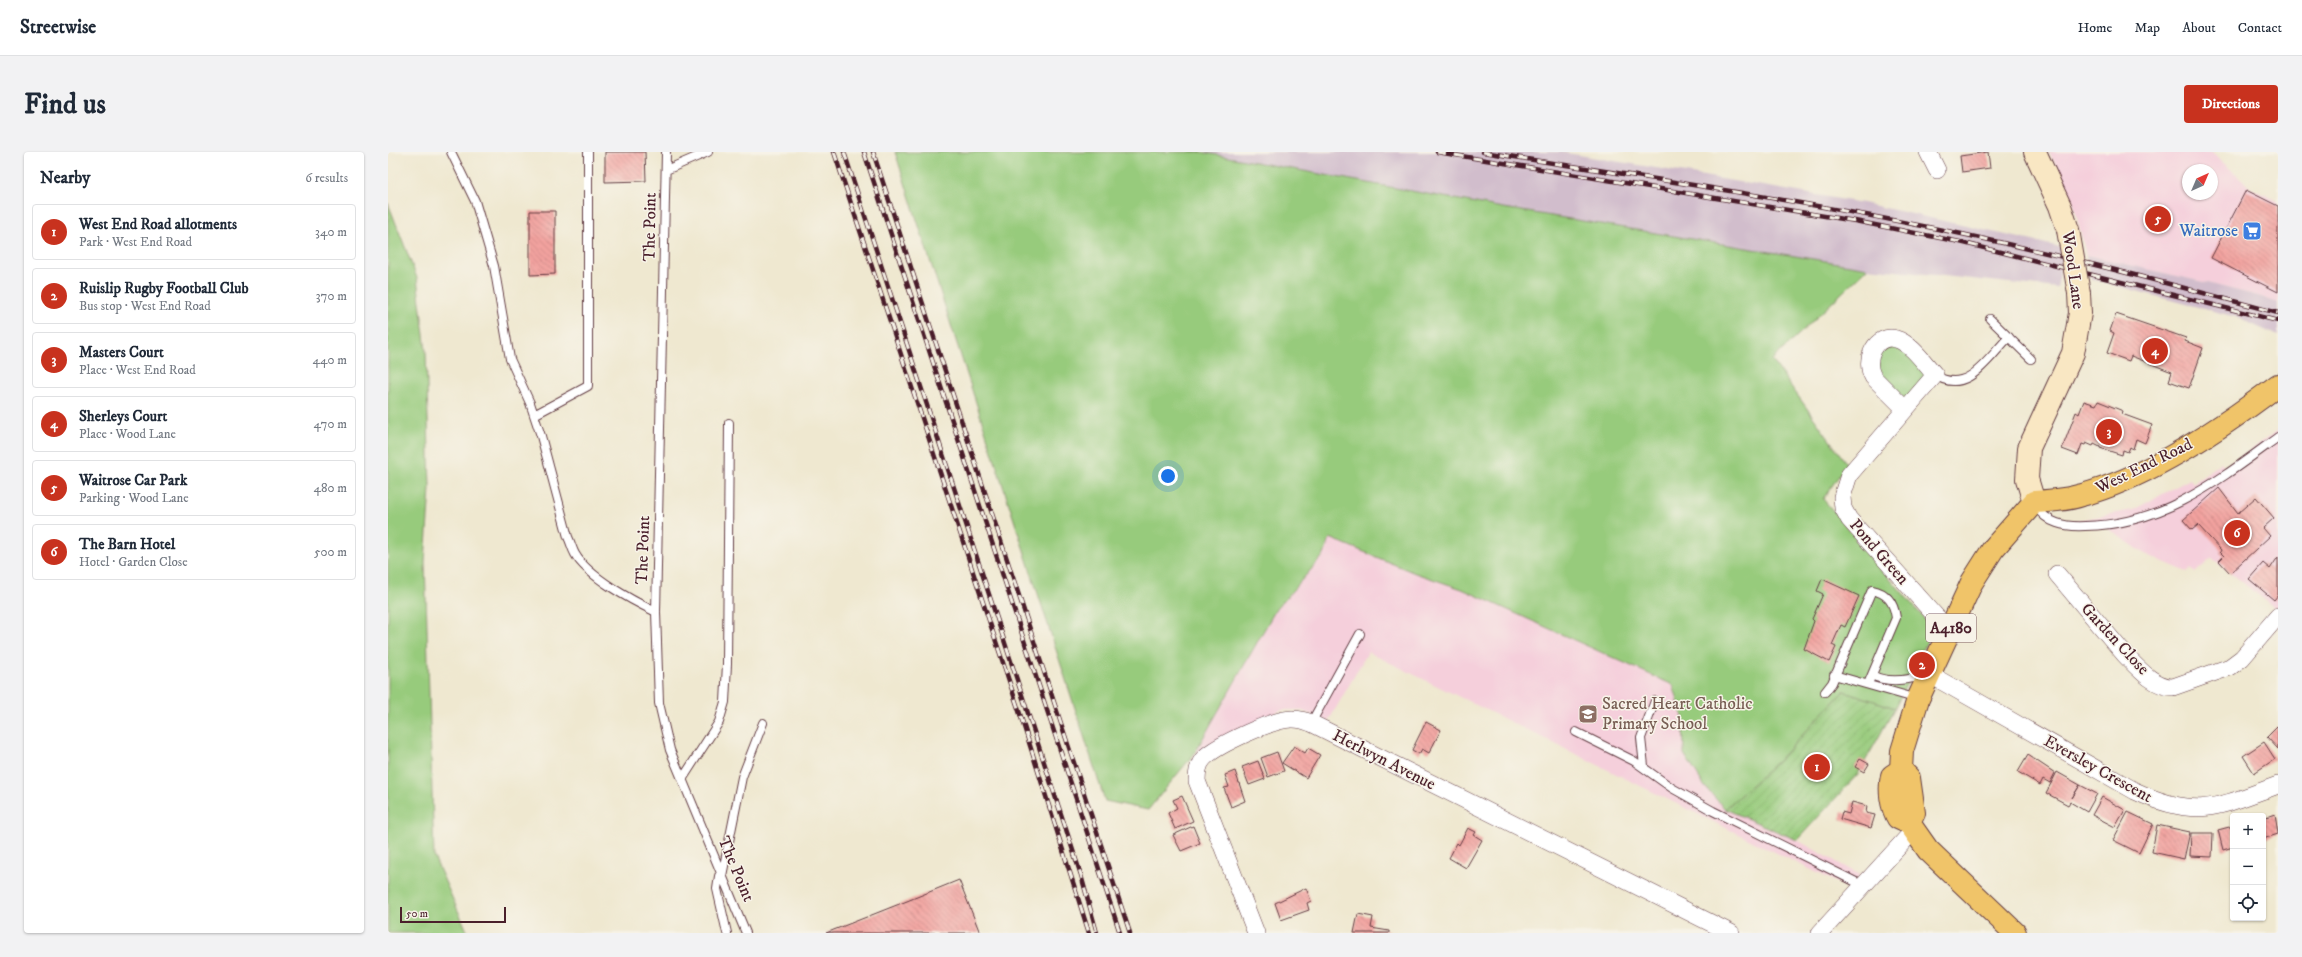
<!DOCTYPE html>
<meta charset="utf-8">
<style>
body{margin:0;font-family:"IM FELL DW Pica",serif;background:#f2f2f3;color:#1f2937}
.controls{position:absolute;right:12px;bottom:12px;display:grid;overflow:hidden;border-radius:4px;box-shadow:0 1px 3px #0004}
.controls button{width:36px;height:36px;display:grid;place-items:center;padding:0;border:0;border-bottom:1px solid #e0e1e3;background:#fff;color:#1f2937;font:20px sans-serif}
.compass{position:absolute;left:1794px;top:12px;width:36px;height:36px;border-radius:50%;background:#fff;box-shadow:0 1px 3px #0004;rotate:44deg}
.scale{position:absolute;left:12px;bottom:10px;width:106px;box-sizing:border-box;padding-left:4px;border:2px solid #4a1f2b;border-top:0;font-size:11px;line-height:14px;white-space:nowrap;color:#4a1f2b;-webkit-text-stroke:3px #f7f3e8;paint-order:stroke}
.you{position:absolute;left:780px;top:324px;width:14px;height:14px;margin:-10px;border:3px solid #fff;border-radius:50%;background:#1a73e8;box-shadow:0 0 0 6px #1a73e833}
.badge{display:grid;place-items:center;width:26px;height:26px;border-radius:50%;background:#c8321e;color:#fff;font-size:13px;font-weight:700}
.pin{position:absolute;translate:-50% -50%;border:2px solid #fff;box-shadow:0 1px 4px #0006}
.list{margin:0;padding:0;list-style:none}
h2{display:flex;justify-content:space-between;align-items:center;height:52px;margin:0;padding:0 16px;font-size:17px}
h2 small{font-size:13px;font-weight:400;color:#747a83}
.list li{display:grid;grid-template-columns:26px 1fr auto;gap:12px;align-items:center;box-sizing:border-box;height:56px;margin:0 8px 8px;padding:0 8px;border:1px solid #e0e1e3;border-radius:4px}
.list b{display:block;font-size:15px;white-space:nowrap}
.list p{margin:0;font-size:13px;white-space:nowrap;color:#747a83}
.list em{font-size:13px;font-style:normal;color:#747a83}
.icon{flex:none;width:22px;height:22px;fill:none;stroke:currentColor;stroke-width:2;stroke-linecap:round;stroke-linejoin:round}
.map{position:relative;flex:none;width:1890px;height:781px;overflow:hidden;border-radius:4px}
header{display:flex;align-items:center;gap:24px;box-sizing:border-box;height:56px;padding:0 20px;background:#fff;border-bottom:1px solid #e0e1e3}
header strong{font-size:19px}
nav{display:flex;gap:22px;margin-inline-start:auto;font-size:14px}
.intro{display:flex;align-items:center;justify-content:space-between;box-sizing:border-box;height:96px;padding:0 24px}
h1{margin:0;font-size:28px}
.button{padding:10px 18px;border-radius:4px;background:#c8321e;color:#fff;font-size:14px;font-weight:700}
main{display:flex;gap:24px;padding:0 24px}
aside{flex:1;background:#fff;border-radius:4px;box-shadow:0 1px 3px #0004}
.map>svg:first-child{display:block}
</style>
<header>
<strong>Streetwise</strong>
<nav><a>Home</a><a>Map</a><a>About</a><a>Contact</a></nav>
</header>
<div class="intro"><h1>Find us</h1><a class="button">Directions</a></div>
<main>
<aside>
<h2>Nearby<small>6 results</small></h2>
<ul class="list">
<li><span class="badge">1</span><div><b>West End Road allotments</b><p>Park · West End Road</p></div><em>340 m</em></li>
<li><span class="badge">2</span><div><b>Ruislip Rugby Football Club</b><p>Bus stop · West End Road</p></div><em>370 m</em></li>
<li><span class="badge">3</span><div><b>Masters Court</b><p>Place · West End Road</p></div><em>440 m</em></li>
<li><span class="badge">4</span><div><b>Sherleys Court</b><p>Place · Wood Lane</p></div><em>470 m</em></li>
<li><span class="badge">5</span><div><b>Waitrose Car Park</b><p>Parking · Wood Lane</p></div><em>480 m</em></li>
<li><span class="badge">6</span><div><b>The Barn Hotel</b><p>Hotel · Garden Close</p></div><em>500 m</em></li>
</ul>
</aside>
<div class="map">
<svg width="1890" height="781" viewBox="0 0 1890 781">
<defs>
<pattern id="garden-furrows" width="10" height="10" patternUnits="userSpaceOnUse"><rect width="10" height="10" fill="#97cb7c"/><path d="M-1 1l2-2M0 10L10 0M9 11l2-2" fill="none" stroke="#84ae6b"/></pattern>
<pattern id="building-back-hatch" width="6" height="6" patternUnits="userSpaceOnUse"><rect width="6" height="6" fill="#f2a29f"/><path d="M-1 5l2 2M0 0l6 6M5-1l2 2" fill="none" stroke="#c68382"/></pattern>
</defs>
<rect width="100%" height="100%" fill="#f7f3e8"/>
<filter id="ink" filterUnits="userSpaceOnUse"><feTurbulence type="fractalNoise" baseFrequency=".025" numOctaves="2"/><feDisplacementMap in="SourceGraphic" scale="8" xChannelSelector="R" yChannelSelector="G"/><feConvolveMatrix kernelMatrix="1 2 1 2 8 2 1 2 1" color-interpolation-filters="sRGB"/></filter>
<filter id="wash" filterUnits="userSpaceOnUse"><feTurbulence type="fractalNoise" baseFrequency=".012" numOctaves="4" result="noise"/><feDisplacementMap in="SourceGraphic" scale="16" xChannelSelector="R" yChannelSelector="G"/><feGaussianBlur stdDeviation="0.9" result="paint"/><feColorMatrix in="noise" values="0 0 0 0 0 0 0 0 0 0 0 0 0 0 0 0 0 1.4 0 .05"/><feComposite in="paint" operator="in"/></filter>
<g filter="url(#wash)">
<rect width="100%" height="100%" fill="#efe8d0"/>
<!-- built -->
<path fill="#f5cfdb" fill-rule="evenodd" d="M1660 0H1823L1865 37 1890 49V151L1870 144 1815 130 1698 103 1685 49 1667 11ZM1800 18H1824V42H1800Z
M1890 278V454L1888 457 1824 406 1807 421 1803 417 1799 420 1757 402 1716 374 1673 373 1674 368 1682 370 1745 358 1802 327 1805 331 1833 310 1838 316Z
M942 386 1027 421 1074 437 1285 533 1295 565 1296 602 1317 635 1337 657 1409 688 1472 723 1460 736 980 500 940 570 912 558H893L806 602 888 457 936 403Z"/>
<!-- railway -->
<path fill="#d1bdcc" d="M813 0H1173L1475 51 1676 96 1669 136 1480 116 1115 56Z
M1698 103 1815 130 1870 144 1890 151V184L1848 165 1703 127Z"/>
<!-- green -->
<path fill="#97cb7c" stroke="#707554" d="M507 0H813L1115 56 1480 116 1384 208 1459 312 1435 347 1545 477 1507 556 1456 539 1390 609 1337 657 1317 635 1296 602 1295 565 1285 533 1074 437 1027 421 942 386 936 403 888 457 806 602 760 658 717 649Z
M0 51 29 126 38 199 42 336 37 410 46 705 80 781H0Z
M1501 186 1547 223 1517 257 1485 225 1483 201Z"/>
<!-- garden -->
<path fill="url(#garden-furrows)" stroke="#707554" d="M1456 539 1507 556 1470 622 1409 688 1337 657 1390 609Z"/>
<g id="blocks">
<!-- building -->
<path fill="url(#building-back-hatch)" d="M217 0H257L258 29 217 30Z
M1600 0 1602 16 1574 20 1572 4Z
M1858 38 1890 54V140L1823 106Z
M142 59H167V122L142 123Z
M1728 162 1798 186 1797 189 1815 196 1801 236 1781 229 1784 220 1743 204 1741 209 1719 201 1726 181 1722 179Z
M1696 249 1708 253 1710 249 1735 259 1734 262 1764 273 1757 291 1748 287 1745 297 1742 295 1740 300 1735 298 1734 303 1712 296V295L1706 292 1705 294 1698 291 1697 293 1694 292 1690 303 1674 297 1688 260 1691 262Z
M1831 336 1850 361 1868 345 1886 366 1875 376 1882 384 1842 421 1831 409 1836 404 1832 400 1833 398 1810 373 1804 378 1795 368Z
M1890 405V443L1886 448 1861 427 1875 411 1882 417Z
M1434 427 1471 444 1457 475 1453 473 1444 493 1448 495 1441 510 1416 497 1426 469 1424 467 1435 442 1429 439Z
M1038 570 1053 578 1041 601 1034 597 1031 602 1024 598Z
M1889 575 1890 576V597L1879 585Z
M1876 590 1887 607 1866 621 1855 604Z
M906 594 917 601 920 596 932 603 918 626 894 611Z
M889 600 896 619 880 625 873 606Z
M1640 603 1667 621 1662 631 1655 627 1652 633 1630 620Z
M1472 607 1481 612 1476 620 1467 615Z
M870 609 877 627 861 633 854 615Z
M847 619 857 649 843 655 836 636 841 635 837 623Z
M1669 620 1692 633 1684 646 1692 633 1709 642 1699 660 1682 650 1680 653 1658 641Z
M794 644 805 669 787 677 780 661 789 656 785 648Z
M1714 645 1737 658 1727 675 1704 663Z
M1464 650 1479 654 1478 661 1487 663 1483 676 1452 667 1454 660 1461 662Z
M1740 660 1765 672 1751 701 1725 688Z
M1887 662 1890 682 1875 687V666Z
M1769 673 1802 680 1796 707 1764 700Z
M805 674 812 691 793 699 785 683Z
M1845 674V695L1835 698 1830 678Z
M1080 676 1088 680 1086 683 1094 688 1078 716 1061 706 1069 691 1071 693Z
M1803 681H1825L1824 705 1802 704Z
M571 728 592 781H438L519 749Z
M918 736 923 749 919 751 921 758 893 768 887 751Z
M970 762 985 765 983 776 1001 779V781H966Z"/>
</g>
</g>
<g filter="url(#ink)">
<use href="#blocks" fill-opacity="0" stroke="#633d44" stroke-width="1"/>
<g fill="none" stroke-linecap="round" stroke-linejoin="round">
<defs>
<path id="lane" d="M63 0 87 49 106 114 122 207 142 251 153 284 180 385C183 391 184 397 187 402 200 425 245 449 268 460
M278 0 268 460 271 551 282 598 358 781
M278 18 320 0
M1602 167 1643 207
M1547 223C1579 244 1600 206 1621 185
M146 263 200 234V0
M1647 353C1659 372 1677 375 1697 374 1775 373 1830 329 1890 285
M1446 523 1530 547
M1484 523C1500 532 1521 528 1538 523
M1437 540 1444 531 1484 438C1500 441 1506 451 1508 466L1480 532
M923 571 972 482
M1188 580 1246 609 1284 636 1325 659 1474 733
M1256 614 1253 586 1267 549
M295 626 331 570 337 550 339 512 341 271
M339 781 329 737 331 724H334L354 625 375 571"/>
<path id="street" d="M1540 0 1549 18
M1517 257 1485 225C1475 208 1488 181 1508 187 1523 191 1537 212 1547 223L1461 323 1454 345 1455 356 1461 367 1561 479
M1669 422 1737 503C1750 516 1766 535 1785 535L1842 515 1854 506 1890 464
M1541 522 1747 639C1810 668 1829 655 1890 633
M868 781 809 629C809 621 810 612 816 606 829 593 887 566 905 567 911 567 918 569 923 571L1343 781
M1432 781 1525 679"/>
<path id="secondary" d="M1647 0 1672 54 1680 78
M1646 350 1639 327 1641 296 1685 201 1692 161 1691 141"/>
<path id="primary" d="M1513 618 1514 599 1530 547 1584 430 1605 397 1646 350C1662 349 1679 348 1694 343 1761 325 1835 275 1890 233
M1513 618 1504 624C1501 637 1503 655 1510 666L1521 671 1540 698 1627 781
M1513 618 1521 626 1526 661 1521 671"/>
</defs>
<!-- lane casing -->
<use href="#lane" stroke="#633d44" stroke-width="10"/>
<!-- street casing -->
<use href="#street" stroke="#633d44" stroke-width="18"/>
<!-- secondary casing -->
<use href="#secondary" stroke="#633d44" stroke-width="24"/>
<!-- primary casing -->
<use href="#primary" stroke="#633d44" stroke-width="24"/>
<!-- lane -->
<use href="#lane" stroke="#fff" stroke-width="8"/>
<!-- street -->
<use href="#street" stroke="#fff" stroke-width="17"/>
<!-- secondary -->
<use href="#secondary" stroke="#f9e7c3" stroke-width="22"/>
<!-- primary -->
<use href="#primary" stroke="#f0c469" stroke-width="22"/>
<defs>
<path id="rail" d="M446 0 633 565 701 781
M456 0 693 723 709 781
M476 0 732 781
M485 0 742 781
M1049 0 1467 69 1572 90 1890 169
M1095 0C1233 22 1372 42 1509 69 1637 93 1764 127 1890 161"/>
</defs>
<!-- rail casing -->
<use href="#rail" stroke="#4a1f2b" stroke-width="4.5"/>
<!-- rail -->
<use href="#rail" stroke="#f7f3e8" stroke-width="3" stroke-dasharray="9" stroke-linecap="butt"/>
<defs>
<path id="secondary-bridge" d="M1680 78 1691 141"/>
</defs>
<!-- secondary-bridge casing -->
<use href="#secondary-bridge" stroke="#633d44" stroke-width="24" stroke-linecap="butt"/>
<!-- secondary-bridge -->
<use href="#secondary-bridge" stroke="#f9e7c3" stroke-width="22"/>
</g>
</g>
<!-- icons -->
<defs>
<symbol id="supermarket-square" viewBox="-11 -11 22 22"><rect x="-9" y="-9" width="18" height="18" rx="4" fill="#3f7fe0" stroke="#f7f3e8"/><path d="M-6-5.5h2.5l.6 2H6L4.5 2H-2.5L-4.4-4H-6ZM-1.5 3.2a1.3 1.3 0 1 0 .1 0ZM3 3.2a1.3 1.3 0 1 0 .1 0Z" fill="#fff"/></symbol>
<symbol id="school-square" viewBox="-11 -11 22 22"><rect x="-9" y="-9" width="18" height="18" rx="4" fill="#8d6e63" stroke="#f7f3e8"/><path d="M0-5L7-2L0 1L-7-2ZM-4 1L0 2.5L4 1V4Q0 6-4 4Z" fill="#fff"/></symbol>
</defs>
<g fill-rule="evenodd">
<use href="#supermarket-square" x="1853" y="68" width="22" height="22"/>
<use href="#school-square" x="1189" y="551" width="22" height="22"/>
</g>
<g text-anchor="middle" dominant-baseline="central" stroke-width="3" stroke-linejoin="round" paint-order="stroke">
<!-- shield labels -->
<rect fill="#f7f3e8" stroke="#7e5f64" stroke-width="1" x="1538" y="462" width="50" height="28" rx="3"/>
<g font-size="16" font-weight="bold" fill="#4a1f2b">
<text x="1563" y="476">A4180</text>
</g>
<!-- street labels -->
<g font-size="17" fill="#4a1f2b" stroke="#f7f3e8">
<text transform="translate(262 75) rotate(-89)">The Point</text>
<text transform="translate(1685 118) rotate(82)">Wood Lane</text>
<text transform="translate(1756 314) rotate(-26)">West End Road</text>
<text transform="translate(255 398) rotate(-88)">The Point</text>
<text transform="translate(1491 400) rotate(49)">Pond Green</text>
<text transform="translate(1727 487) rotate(47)">Garden Close</text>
<text transform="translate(996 608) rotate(27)">Herlwyn Avenue</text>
<text transform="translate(1710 617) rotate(29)">Eversley Crescent</text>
<text transform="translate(348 717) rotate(67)">The Point</text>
</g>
<!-- shop labels -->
<g font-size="17" fill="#366cbe" stroke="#f7f3e8" text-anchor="end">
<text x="1850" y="79">Waitrose</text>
</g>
<!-- education labels -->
<g font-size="17" fill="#785e54" stroke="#f7f3e8" text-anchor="start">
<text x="1214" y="552">Sacred Heart Catholic<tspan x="1214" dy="20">Primary School</tspan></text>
</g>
</g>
</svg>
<div class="controls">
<button>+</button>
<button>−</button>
<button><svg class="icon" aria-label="locate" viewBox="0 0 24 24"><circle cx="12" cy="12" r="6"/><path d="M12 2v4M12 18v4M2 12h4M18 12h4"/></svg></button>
</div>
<svg class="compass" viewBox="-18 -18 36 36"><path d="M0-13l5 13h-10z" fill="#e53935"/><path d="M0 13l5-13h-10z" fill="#747a83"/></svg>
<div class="scale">50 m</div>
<div class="you"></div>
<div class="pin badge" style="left:1429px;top:615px">1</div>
<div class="pin badge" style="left:1534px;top:513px">2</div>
<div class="pin badge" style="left:1721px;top:280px">3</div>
<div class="pin badge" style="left:1767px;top:199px">4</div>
<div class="pin badge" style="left:1770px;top:67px">5</div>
<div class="pin badge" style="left:1849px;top:381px">6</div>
</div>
</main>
